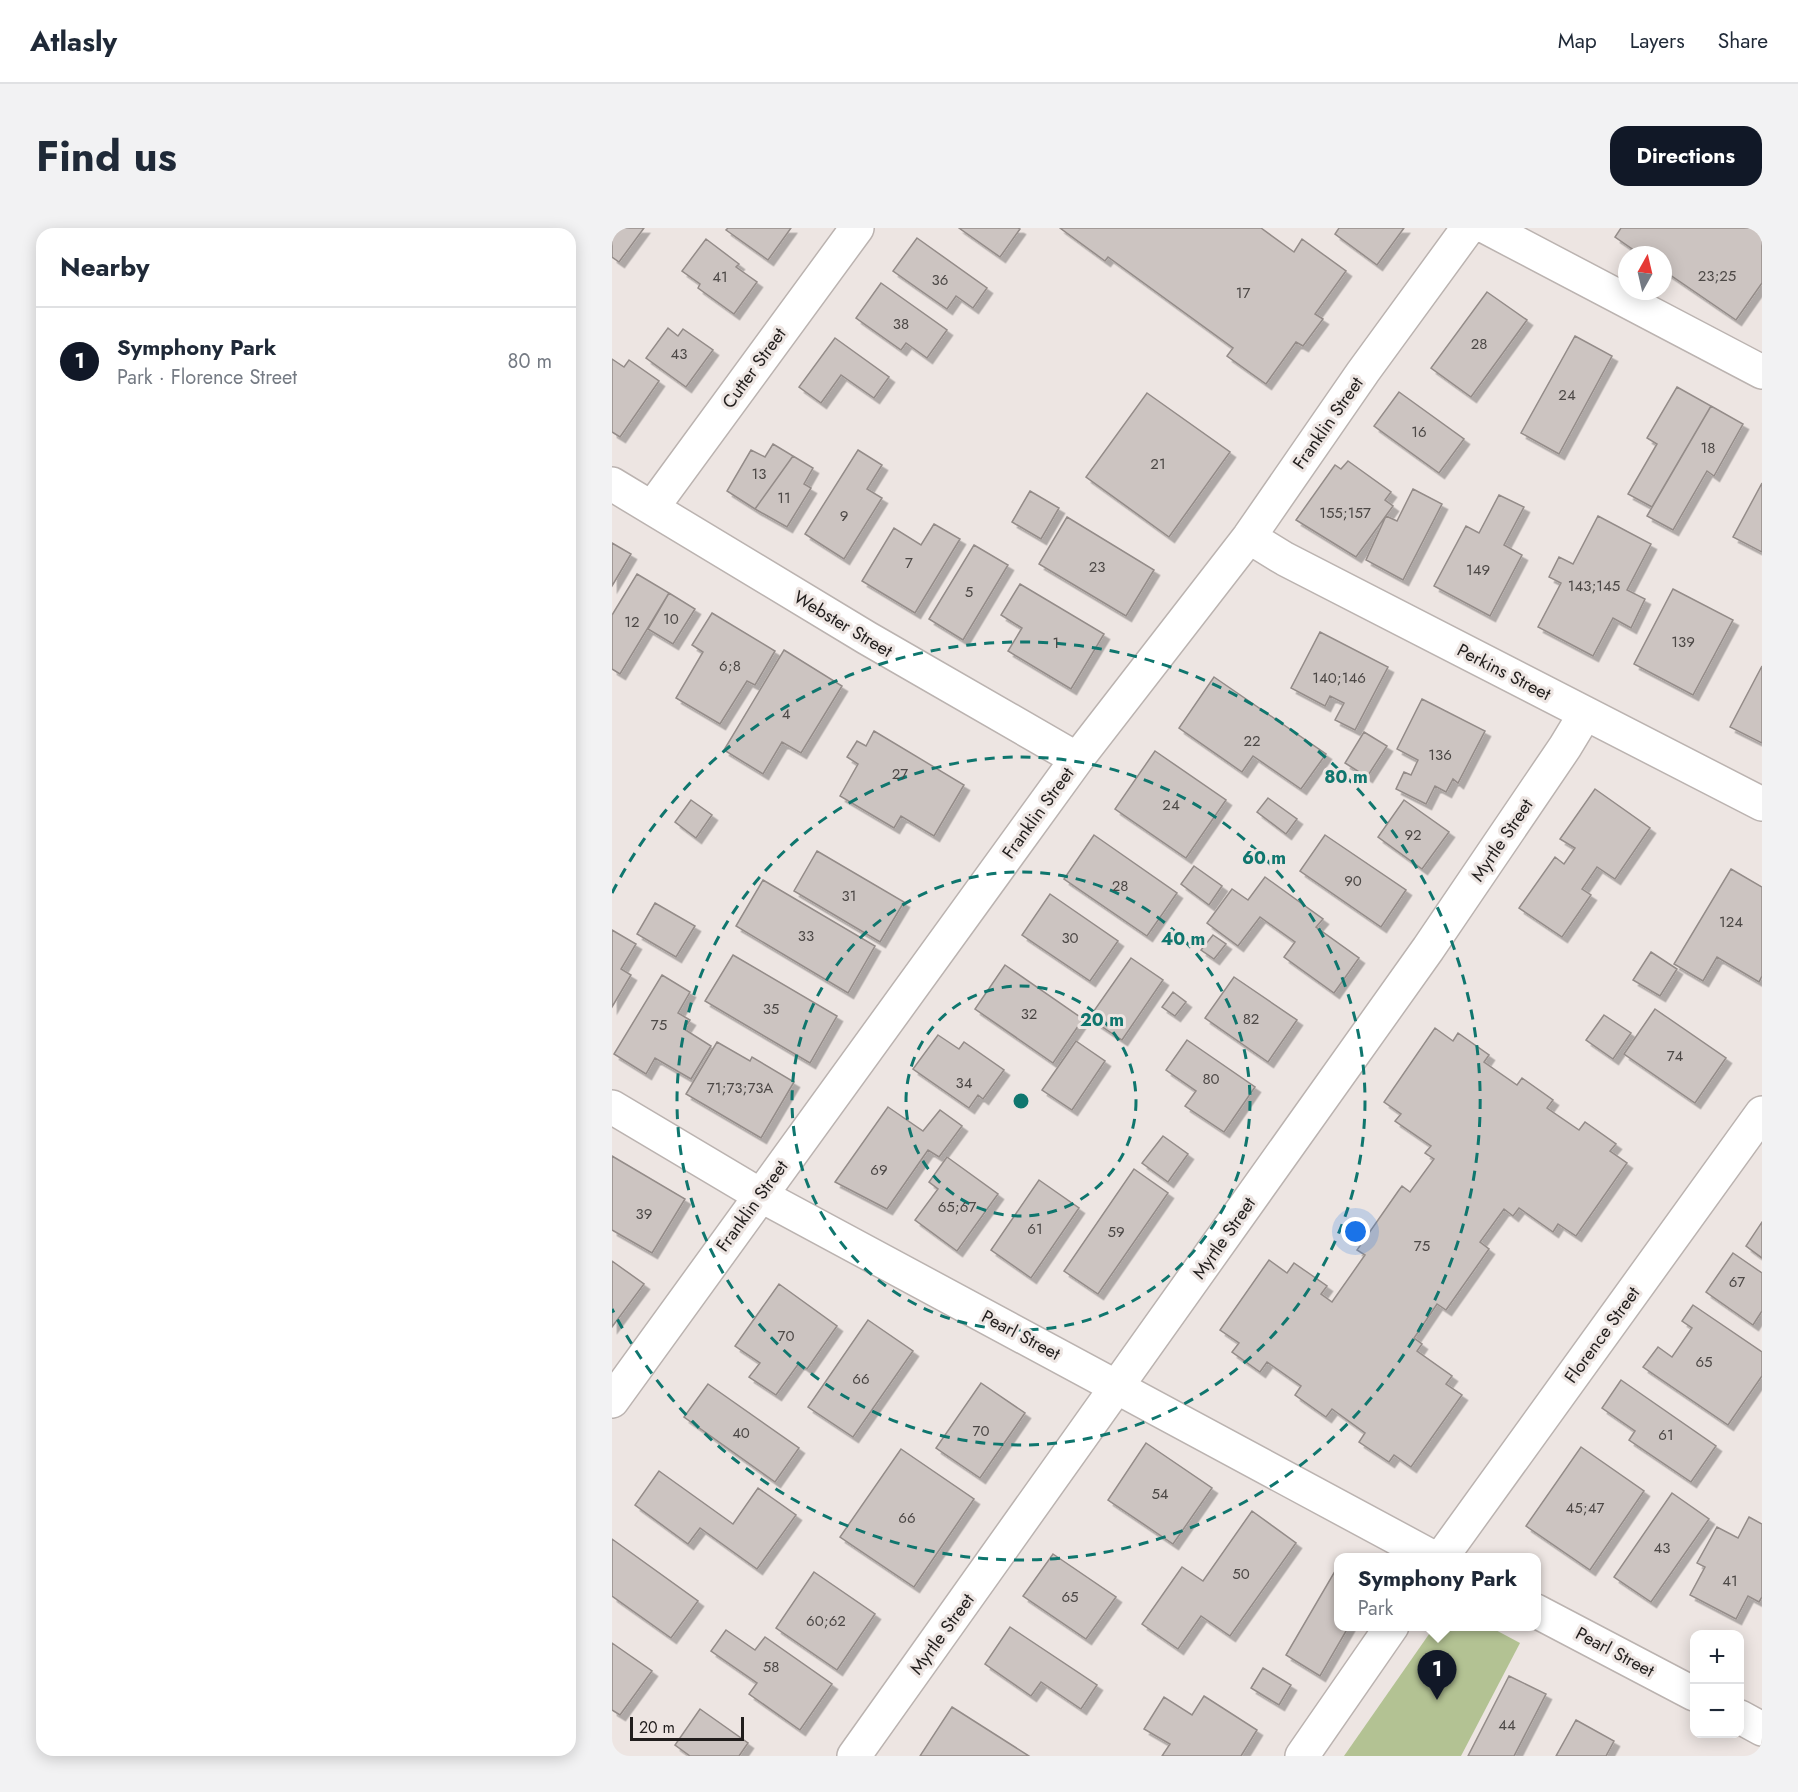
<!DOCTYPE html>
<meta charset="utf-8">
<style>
body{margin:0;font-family:Jost,sans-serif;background:#f2f2f3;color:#1f2937}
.controls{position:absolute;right:18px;bottom:18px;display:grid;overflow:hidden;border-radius:12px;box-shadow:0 3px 15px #0003}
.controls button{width:54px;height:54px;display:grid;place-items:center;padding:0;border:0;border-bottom:2px solid #e0e1e3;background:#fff;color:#1f2937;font:30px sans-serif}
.compass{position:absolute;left:1006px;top:18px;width:54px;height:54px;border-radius:50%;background:#fff;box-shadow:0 3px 15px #0003;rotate:8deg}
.scale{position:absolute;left:18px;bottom:15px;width:114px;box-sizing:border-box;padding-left:6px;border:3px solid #211e1d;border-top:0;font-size:16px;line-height:21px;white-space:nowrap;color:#211e1d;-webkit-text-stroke:4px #ede5e2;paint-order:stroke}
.you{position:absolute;left:744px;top:1004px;width:21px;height:21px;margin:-15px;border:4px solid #fff;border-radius:50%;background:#1a73e8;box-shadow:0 0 0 9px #1a73e833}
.badge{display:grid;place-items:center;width:39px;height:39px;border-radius:50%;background:#111827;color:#fff;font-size:20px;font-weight:700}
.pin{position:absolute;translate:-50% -50px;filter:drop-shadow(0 2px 3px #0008)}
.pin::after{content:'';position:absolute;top:32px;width:21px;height:18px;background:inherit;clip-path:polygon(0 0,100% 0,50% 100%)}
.popup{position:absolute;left:722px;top:1325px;width:207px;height:78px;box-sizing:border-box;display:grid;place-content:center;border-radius:12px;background:#fff;filter:drop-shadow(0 2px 4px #0005);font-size:20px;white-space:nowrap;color:#747a83}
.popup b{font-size:22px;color:#1f2937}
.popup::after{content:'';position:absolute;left:50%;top:100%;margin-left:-12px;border:12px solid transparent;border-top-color:#fff}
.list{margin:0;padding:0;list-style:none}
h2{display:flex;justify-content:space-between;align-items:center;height:78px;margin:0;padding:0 24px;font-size:26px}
h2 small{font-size:20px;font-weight:400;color:#747a83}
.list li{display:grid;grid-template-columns:39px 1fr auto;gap:18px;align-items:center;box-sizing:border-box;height:108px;padding:0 24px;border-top:2px solid #e0e1e3}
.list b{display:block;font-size:22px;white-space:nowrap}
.list p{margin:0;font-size:20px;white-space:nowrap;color:#747a83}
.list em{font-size:20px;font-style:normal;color:#747a83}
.map{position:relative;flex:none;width:1150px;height:1528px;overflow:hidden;border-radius:18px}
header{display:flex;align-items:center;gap:36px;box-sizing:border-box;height:84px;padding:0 30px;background:#fff;border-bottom:2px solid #e0e1e3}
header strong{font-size:28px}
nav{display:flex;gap:33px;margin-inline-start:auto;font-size:21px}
.intro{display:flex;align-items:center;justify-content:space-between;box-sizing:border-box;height:144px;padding:0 36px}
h1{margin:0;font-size:42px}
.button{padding:15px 27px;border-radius:18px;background:#111827;color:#fff;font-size:21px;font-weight:700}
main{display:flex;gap:36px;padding:0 36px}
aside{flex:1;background:#fff;border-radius:18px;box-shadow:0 3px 15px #0003}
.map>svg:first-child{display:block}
</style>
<header>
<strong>Atlasly</strong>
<nav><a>Map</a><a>Layers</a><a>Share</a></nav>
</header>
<div class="intro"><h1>Find us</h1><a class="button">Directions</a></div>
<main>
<aside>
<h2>Nearby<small></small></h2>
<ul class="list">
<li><span class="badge">1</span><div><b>Symphony Park</b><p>Park · Florence Street</p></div><em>80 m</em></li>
</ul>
</aside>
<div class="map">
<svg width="1150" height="1528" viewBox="0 0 1150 1528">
<defs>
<filter id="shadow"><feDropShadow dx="5.5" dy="5.5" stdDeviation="0" flood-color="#0004"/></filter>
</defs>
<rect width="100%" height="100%" fill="#ede5e2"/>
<!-- green -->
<path fill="#b3c293" d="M822 1399H878L908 1415 849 1528H732Z"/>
<!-- building -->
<path fill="#ccc4c1" stroke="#948c89" stroke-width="1.5" filter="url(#shadow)" d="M0 0H32L7 34 0 29Z
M116 0H179L156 32 114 2Z
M347 0H406L408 1 388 29Z
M448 0H649L682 24 690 11 734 43 703 86 711 91 691 118 684 114 654 156 615 128 621 120 496 29 493 33Z
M727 0H792L765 37 723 6Z
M1009 0H1150V55L1124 92 1051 42V27H1029L1003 9Z
M305 10 375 60 361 80 344 68 335 81 281 43Z
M94 11 127 36 124 39 145 54 122 86 86 60 88 56 70 43Z
M269 55 335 102 315 130 294 115 289 122 244 90Z
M875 64 915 92 859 169 819 140Z
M56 100 66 108 71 101 101 122 74 159 34 130Z
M963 108 1000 128 947 226 909 205Z
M223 110 277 149 262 170 229 147 209 175 187 159Z
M0 131 12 139 17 132 47 153 8 209 0 204Z
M1065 159 1099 178 1040 279 1016 266 1045 216 1035 210Z
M787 164 852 211 827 245 762 198Z
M535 165 618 224 557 309 474 249Z
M1099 178 1131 196 1102 248 1095 243 1061 302 1035 288Z
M161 216 181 228 143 281 115 263 139 222 153 229Z
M246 222 270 237 255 261 270 270 232 331 193 306Z
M181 228 201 240 192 256 199 260 175 299 143 281Z
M736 233 779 264 773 272 781 278 744 329 684 292 723 237 729 241Z
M1150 255V324L1121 309Z
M801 261 830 276 791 352 754 332 774 288 785 293Z
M418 263 447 280 429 311 400 294Z
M887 267 912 279 892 317 910 327 878 388 822 358 854 298 867 305Z
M986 288 1039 316 1015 362 1033 371 1019 400 1001 390 981 428 926 399 949 355 937 349 947 329 961 336Z
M455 289 542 342 514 388 427 336Z
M322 296 348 311 303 385 250 353 282 300 309 317Z
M0 315 19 326 0 358Z
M362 317 396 337 351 412 317 391Z
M25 346 57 365 8 446 0 441V387Z
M408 356 492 406 459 461 396 423 410 400 389 387Z
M1061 361 1121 392 1081 467 1022 436Z
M57 365 83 381 61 416 36 401Z
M100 385 163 423 143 457 135 453 108 496 64 470 91 424 80 417Z
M708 404 776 439 743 502 723 492 732 475 718 468 713 478 679 460Z
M172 422 230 458 189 525 170 514 151 546 112 522Z
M1150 438V515L1118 499Z
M602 449 714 526 689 561 641 528 630 544 567 500Z
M810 471 873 503 846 555 841 551 834 564 823 558 814 576 784 561 792 544 799 547 806 532 785 521Z
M262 503 352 557 322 608 289 588 282 600 228 568 246 536 235 529 245 513 254 518Z
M752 504 775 518 755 549 733 535Z
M543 523 614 572 574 630 503 581Z
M983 561 1038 600 1003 651 985 639 970 661 979 667 950 709 907 680 943 629 952 636 963 620 948 611Z
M656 570 685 591 674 606 645 584Z
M79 572 100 587 84 610 63 594Z
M792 572 837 604 810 641 766 609Z
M482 607 565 665 535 708 452 651Z
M713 607 794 662 769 699 688 643Z
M205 623 292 674 268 714 182 663Z
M582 638 610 658 597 677 569 656Z
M1119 641 1150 659V748L1147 754 1105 729 1091 753 1062 736Z
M653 649 711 691 704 699 747 730 722 765 672 729 683 714 648 689 626 718 595 695 620 661 636 672Z
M151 652 263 718 236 765 124 698Z
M438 666 506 713 478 753 410 707Z
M43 675 83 698 64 729 25 706Z
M0 702 24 716 9 741 19 747 0 779Z
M601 707 614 716 602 731 589 722Z
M1039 724 1065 741 1048 768 1021 752Z
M121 727 225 788 198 835 93 773Z
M519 730 551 752 510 812 477 790Z
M393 737 471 791 441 835 363 781Z
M50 747 78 764 66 785 78 792 72 801 99 818 79 851 43 830 34 846 2 826Z
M622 749 685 792 656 834 593 790Z
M561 764 574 774 563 788 550 779Z
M1043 781 1114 830 1083 875 1012 826Z
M992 787 1019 805 1001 831 974 812Z
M823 800 841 813 846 805 877 827 872 834 905 857 910 850 941 872 935 880 967 902 973 894 1004 916 998 923 1015 935 964 1008 946 996 941 1004 907 980 901 988 892 981 868 1014 877 1021 834 1082 825 1076 802 1110 810 1116 805 1123 840 1148 834 1156 850 1167 799 1239 782 1227 777 1234 747 1214 753 1205 720 1181 714 1189 683 1167 689 1158 655 1134 648 1144 620 1124 627 1115 608 1102 657 1032 675 1045 682 1035 715 1058 709 1066 720 1074 753 1027 745 1022 787 962 790 958 798 964 822 931 813 925 819 918 783 893 789 886 772 874Z
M326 807 347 821 352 814 392 842 371 871 366 867 357 880 301 841Z
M575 812 643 859 612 904 573 878 584 863 554 842Z
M464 813 493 833 460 882 430 862Z
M105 814 138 833 140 829 182 854 149 910 74 866Z
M276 879 311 903 328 882 350 898 327 929 316 922 275 981 223 954Z
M551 908 576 926 556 954 530 935Z
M0 928 73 971 40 1025 0 1002Z
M335 929 386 966 345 1023 303 992 326 961 317 954Z
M522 941 556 965 486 1066 452 1043Z
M427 952 467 980 419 1050 379 1022Z
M1150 994V1030L1134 1018Z
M1121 1025 1150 1045V1083L1141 1097 1094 1064Z
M0 1033 32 1056 0 1099Z
M167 1056 225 1098 195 1141 187 1135 164 1167 137 1149 148 1135 123 1118Z
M1081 1077 1150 1124V1148L1116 1197 1031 1139 1046 1119 1060 1129 1080 1100 1070 1093Z
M256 1092 301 1123 241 1209 196 1179Z
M1009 1152 1104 1218 1079 1254 1017 1212 1023 1203 990 1180Z
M369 1155 413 1185 368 1250 324 1220Z
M96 1156 187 1220 163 1254 72 1189Z
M534 1215 600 1260 561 1316 496 1272Z
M969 1219 1032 1263 978 1342 914 1298Z
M289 1221 362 1271 302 1359 228 1309Z
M47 1243 121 1296 146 1260 184 1287 145 1341 88 1300 76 1316 23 1277Z
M1060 1265 1097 1291 1039 1374 1002 1349Z
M640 1283 684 1315 618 1408 589 1388 566 1421 530 1396 570 1339 591 1353Z
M1137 1289 1150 1296V1369L1147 1374 1136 1368 1124 1391 1078 1367 1093 1339 1085 1335 1105 1299 1126 1310Z
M0 1311 86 1373 59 1410 0 1368Z
M441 1326 504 1369 474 1411 411 1368Z
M726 1338V1398H737L708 1448 674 1427Z
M202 1344 263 1386 225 1442 164 1400Z
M398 1399 485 1457 469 1481 429 1454 419 1468 373 1436Z
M114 1402 143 1422 153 1409 220 1456 188 1502 137 1466 145 1455 99 1423Z
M0 1415 40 1443 8 1487 0 1482Z
M651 1440 679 1457 667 1477 639 1460Z
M897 1448 934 1466 902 1528H856Z
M592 1468 645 1502 629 1528H550L558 1516 532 1501 552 1469 580 1487Z
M340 1479 417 1528H308Z
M88 1481 136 1515 127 1528H78L63 1517Z
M964 1492 1002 1513 994 1528H944Z"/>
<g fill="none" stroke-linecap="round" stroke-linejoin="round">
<defs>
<path id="minor" d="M876 0 1150 144
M0 256 255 410 465 531
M40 280 245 0
M637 309 673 331 1150 576
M0 879 148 967 822 1330
M0 1173 465 531 637 309 751 144 856 0
M829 1330 1150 885
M924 1383 1082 1466
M1128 1489 1150 1501
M242 1528 816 721 953 519 973 486
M690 1528 780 1398"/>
</defs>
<!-- minor casing -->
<use href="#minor" stroke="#bbb3b0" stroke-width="36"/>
<!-- minor -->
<use href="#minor" stroke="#fff" stroke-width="33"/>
</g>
<!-- distance rings -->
<g fill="none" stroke="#0f766e" stroke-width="3" stroke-dasharray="10 8">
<circle cx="409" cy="873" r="115"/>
<circle cx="409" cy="873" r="229"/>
<circle cx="409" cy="873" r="344"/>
<path d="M0 665A459 459 0 1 1 0 1081"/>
</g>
<g text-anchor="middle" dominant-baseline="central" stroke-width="6" stroke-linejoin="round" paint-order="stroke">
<!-- number labels -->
<g font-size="15" fill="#4c4846">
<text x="1105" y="48">23;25</text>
<text x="108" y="49">41</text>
<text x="328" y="52">36</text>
<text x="631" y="65">17</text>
<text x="289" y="96">38</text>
<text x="867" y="116">28</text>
<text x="67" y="126">43</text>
<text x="955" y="167">24</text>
<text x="807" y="204">16</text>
<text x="1096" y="220">18</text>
<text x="546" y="236">21</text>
<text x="147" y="246">13</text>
<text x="172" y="270">11</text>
<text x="733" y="285">155;157</text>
<text x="232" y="288">9</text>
<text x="297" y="335">7</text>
<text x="485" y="339">23</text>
<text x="866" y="342">149</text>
<text x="982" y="358">143;145</text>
<text x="357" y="364">5</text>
<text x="59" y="391">10</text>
<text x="20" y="394">12</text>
<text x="1071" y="414">139</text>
<text x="444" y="415">1</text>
<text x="118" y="438">6;8</text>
<text x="727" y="450">140;146</text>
<text x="174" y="486">4</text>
<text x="640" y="513">22</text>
<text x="828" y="527">136</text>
<text x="288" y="546">27</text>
<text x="559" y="577">24</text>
<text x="801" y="607">92</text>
<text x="741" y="653">90</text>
<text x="508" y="658">28</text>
<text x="237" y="668">31</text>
<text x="1119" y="694">124</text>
<text x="194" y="708">33</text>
<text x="458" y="710">30</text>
<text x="159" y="781">35</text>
<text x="417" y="786">32</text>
<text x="639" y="791">82</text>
<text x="47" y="797">75</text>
<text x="1063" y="828">74</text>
<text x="599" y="851">80</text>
<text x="352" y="855">34</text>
<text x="128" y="860">71;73;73A</text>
<text x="267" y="942">69</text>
<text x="345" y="979">65;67</text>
<text x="32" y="986">39</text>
<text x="423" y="1001">61</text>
<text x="504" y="1004">59</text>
<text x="810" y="1018">75</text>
<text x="1125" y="1054">67</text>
<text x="174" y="1108">70</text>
<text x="1092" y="1134">65</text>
<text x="249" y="1151">66</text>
<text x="369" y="1203">70</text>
<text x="129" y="1205">40</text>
<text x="1054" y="1207">61</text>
<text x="548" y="1266">54</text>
<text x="973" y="1280">45;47</text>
<text x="295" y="1290">66</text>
<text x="1050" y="1320">43</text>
<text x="629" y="1346">50</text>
<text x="1118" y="1353">41</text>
<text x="458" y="1369">65</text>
<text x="214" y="1393">60;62</text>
<text x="159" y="1439">58</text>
<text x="895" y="1497">44</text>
</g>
<!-- street labels -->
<g font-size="18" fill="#211e1d" stroke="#ede5e2">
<text transform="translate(142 140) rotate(-54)">Cutter Street</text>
<text transform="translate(716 195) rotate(-55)">Franklin Street</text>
<text transform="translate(231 396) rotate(31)">Webster Street</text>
<text transform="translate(892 444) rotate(27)">Perkins Street</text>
<text transform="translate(426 585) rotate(-54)">Franklin Street</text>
<text transform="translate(890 612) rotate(-56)">Myrtle Street</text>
<text transform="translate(140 978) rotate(-54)">Franklin Street</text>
<text transform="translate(612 1010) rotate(-55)">Myrtle Street</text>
<text transform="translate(409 1107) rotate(28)">Pearl Street</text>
<text transform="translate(990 1107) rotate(-54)">Florence Street</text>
<text transform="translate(330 1406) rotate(-54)">Myrtle Street</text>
<text transform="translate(1003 1424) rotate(28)">Pearl Street</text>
</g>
</g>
<circle cx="409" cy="873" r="9" fill="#0f766e" stroke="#ede5e2" stroke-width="3"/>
<g font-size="18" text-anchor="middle" font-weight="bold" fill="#0f766e" stroke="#ede5e2" stroke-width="6" stroke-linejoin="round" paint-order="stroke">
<text x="734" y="555">80 m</text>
<text x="652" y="636">60 m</text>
<text x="571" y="717">40 m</text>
<text x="490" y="798">20 m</text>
</g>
</svg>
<div class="controls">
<button>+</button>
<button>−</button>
</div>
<svg class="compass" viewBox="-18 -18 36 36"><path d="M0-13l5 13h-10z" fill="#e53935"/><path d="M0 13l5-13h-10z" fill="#747a83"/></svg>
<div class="scale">20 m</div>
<div class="you"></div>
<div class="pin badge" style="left:825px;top:1472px">1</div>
<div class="popup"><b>Symphony Park</b>Park</div>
</div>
</main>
